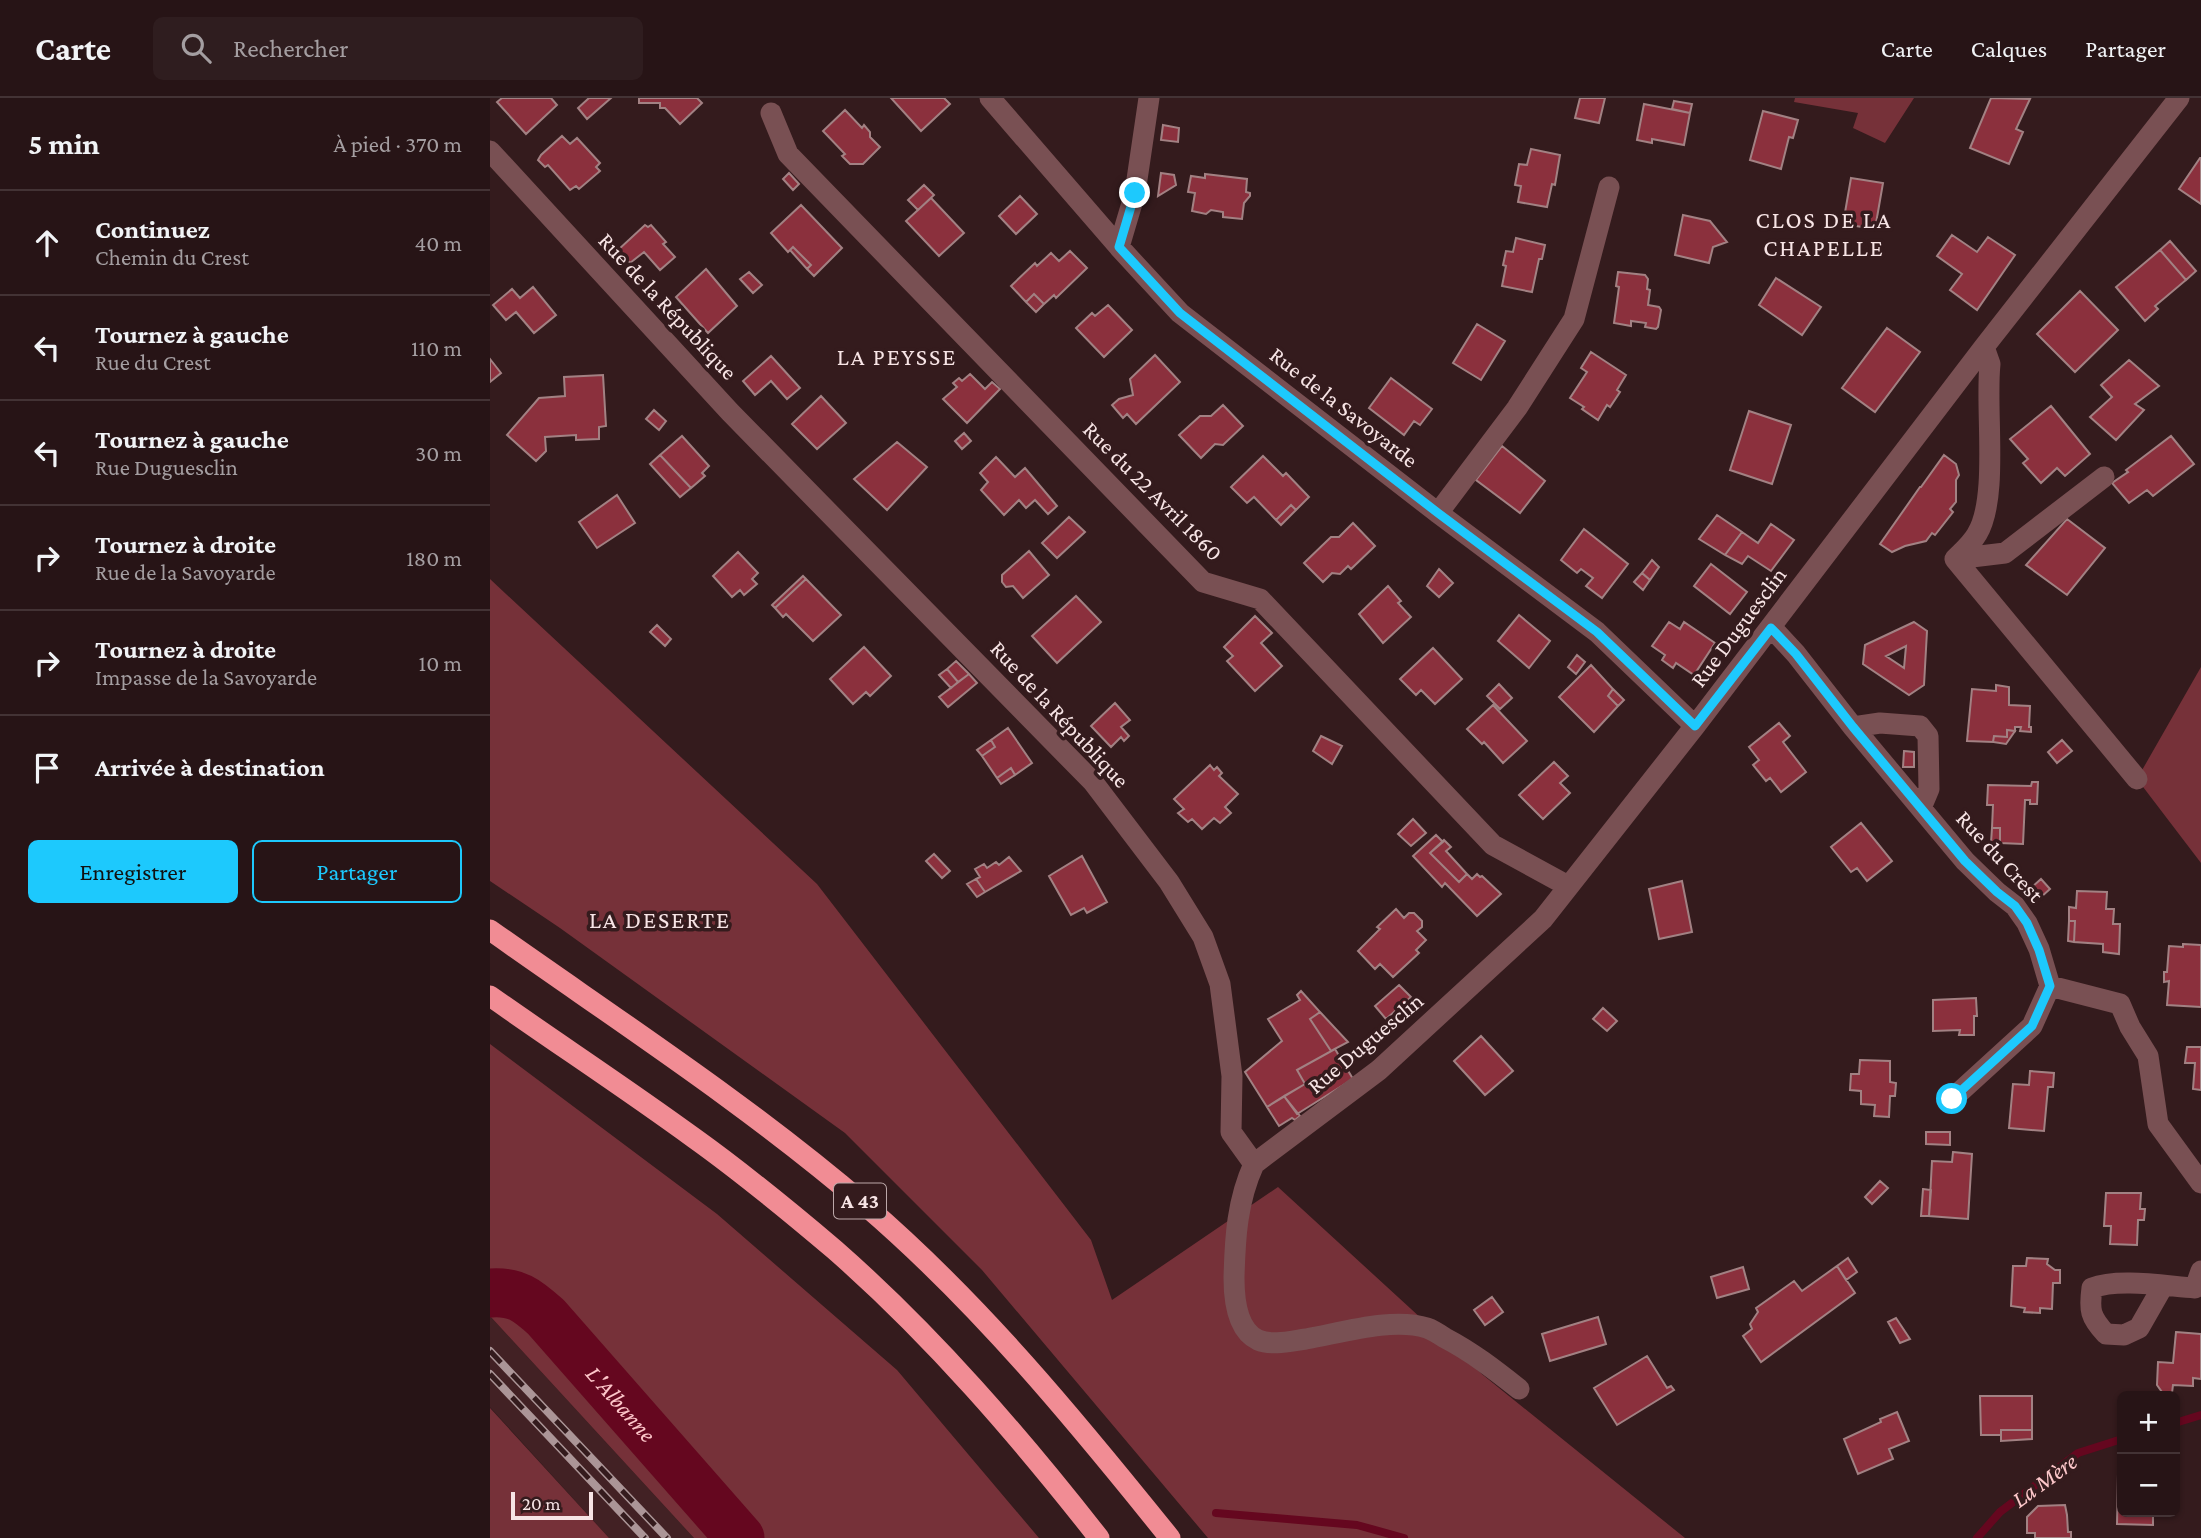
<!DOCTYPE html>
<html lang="fr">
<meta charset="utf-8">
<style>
body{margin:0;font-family:"Crimson Pro",serif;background:#2f1d1f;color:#f1f3f6}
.controls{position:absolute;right:21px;bottom:21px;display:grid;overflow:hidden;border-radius:10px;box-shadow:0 2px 5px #0004}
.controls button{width:63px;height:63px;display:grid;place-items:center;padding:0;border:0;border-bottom:2px solid #433335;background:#271416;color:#f1f3f6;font:35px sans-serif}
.scale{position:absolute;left:21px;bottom:18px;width:82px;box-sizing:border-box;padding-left:7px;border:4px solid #f7e4e5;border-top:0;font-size:19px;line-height:24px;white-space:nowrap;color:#f7e4e5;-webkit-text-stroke:5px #341b1d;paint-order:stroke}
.stop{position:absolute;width:21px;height:21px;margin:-16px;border:5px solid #1dc9fd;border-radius:50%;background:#fff}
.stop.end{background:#1dc9fd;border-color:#fff;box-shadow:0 2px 7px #0008}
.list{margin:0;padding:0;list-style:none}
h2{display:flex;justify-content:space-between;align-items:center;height:91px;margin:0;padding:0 28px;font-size:30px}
h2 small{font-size:23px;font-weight:400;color:#a49ea1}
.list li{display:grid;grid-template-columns:46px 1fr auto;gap:21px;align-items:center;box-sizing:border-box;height:105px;padding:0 28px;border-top:2px solid #433335}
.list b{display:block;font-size:26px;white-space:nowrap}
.list p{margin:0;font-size:23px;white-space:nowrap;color:#a49ea1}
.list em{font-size:23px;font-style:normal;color:#a49ea1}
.actions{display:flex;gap:14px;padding:21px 28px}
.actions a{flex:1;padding:16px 0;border:2px solid #1dc9fd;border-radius:10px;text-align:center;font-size:24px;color:#1dc9fd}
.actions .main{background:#1dc9fd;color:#111}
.icon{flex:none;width:38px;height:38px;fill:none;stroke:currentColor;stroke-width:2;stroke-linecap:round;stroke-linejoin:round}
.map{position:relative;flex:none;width:1711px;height:1440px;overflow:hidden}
header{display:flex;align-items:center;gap:42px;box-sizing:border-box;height:98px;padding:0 35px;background:#271416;border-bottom:2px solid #433335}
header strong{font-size:33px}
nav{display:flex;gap:38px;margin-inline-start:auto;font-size:24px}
.search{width:490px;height:63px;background:#2f1d1f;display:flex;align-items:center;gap:18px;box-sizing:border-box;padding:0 24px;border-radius:10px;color:#a49ea1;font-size:26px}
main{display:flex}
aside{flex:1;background:#271416}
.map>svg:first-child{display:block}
</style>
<header>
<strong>Carte</strong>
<div class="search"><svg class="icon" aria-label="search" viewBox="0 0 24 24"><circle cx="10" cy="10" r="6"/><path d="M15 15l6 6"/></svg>Rechercher</div>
<nav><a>Carte</a><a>Calques</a><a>Partager</a></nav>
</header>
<main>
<aside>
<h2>5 min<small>À pied · 370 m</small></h2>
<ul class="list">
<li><svg class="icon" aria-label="ahead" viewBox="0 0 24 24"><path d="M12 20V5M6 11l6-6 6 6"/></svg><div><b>Continuez</b><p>Chemin du Crest</p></div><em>40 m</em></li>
<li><svg class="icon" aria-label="left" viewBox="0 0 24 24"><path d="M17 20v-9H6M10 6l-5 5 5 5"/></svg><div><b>Tournez à gauche</b><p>Rue du Crest</p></div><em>110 m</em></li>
<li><svg class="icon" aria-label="left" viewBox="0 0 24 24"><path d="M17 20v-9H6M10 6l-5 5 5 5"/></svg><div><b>Tournez à gauche</b><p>Rue Duguesclin</p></div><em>30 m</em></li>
<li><svg class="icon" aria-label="right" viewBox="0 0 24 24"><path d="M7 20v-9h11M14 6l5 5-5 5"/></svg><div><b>Tournez à droite</b><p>Rue de la Savoyarde</p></div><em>180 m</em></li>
<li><svg class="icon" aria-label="right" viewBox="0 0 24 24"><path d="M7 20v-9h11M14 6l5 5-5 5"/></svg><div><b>Tournez à droite</b><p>Impasse de la Savoyarde</p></div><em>10 m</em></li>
<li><svg class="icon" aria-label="arrive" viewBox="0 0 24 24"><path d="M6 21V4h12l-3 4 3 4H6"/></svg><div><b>Arrivée à destination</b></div></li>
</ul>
<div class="actions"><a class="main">Enregistrer</a><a>Partager</a></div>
</aside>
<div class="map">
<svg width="1711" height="1440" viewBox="0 0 1711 1440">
<rect width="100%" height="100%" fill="#341b1d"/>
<!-- built -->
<path fill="#422124" d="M0 1218 204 1440H119L0 1309Z"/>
<!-- green -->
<path fill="#763139" d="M1305 0H1424L1395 45 1363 30 1368 15 1304 4Z
M0 481 327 786 601 1142 622 1202 788 1089 993 1277 1195 1440H718L492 1172 355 1035 70 830 0 783Z
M1711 569V765L1647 681Z
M0 946 227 1116 407 1272 549 1440H204L0 1218Z
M0 1310 119 1440H0Z"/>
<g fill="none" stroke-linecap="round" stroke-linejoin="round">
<!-- stream -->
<path stroke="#65071f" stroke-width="8" d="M1685 1325 1711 1317
M726 1415 867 1427 914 1440
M1487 1440 1510 1414 1588 1355 1632 1341"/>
<!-- river -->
<path stroke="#65071f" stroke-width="49" id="s1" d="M0 1195C26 1193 37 1202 56 1219L250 1440"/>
</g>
<!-- building -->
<path fill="#8b303d" stroke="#a28183" stroke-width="2" fill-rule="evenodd" d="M12 0H61L67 7 36 36 7 4Z
M99 0H121L97 21 88 10Z
M149 0H207L212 5 190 26 175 10H170V5H149Z
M401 0H454L460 6 431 33Z
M1090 0H1115L1109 25 1085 20Z
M1501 0 1540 1 1526 31 1533 34 1519 66 1480 50Z
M1184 3 1202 6 1200 15 1182 11Z
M1154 6 1200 15 1194 47 1162 41V45L1147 42Z
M355 12 372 30 374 27 380 34V39L390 49 373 66H360L352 58 355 56 333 33Z
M1273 13 1308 22 1303 40 1299 39 1291 71 1260 62Z
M673 27 689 30 688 44 671 42Z
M72 38 80 46 87 40 110 65 106 69 110 73 89 91 86 88 80 92 58 67 55 69 48 62 51 57Z
M1041 51 1070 57 1065 87 1062 86 1057 109 1028 104 1031 88 1025 87 1029 66 1037 67Z
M1710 60H1711V106L1689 91Z
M299 75 309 86 303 92 293 81Z
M671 75 684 77 686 87 668 98Z
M715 76 757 81 756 94 760 95V98L754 105 752 121 733 119V114L721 112 716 116 702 113 705 95 698 94 701 78 715 80Z
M1361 80 1393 85 1385 131 1353 126Z
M434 87 444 97 428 112 418 102Z
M530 98 547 116 526 136 509 118Z
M441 100 474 135 449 158 416 123Z
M311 107 352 150 324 178 317 171 321 167 303 149 298 154 281 135Z
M1193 117 1220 123 1237 144 1223 149 1219 165 1185 157Z
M155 127 158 129 161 127 176 144 173 146 185 159 170 172 154 154 140 165 128 152Z
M1462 137 1487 154 1498 139 1525 157 1487 212 1460 192 1472 176 1447 158Z
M1026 140 1055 147 1052 161H1049L1042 194 1012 188 1016 168 1013 167 1016 153 1023 154Z
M1680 143 1706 173 1696 182 1670 152Z
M303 149 321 167 317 171 300 152Z
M1670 152 1696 182 1665 208 1668 211 1655 223 1626 189Z
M580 153 597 170 566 200 564 197 554 206 544 196 536 204 521 188 545 165 547 168 561 155 569 163Z
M216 171 247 208 218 235 186 199Z
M259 174 272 187 263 195 250 181Z
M1128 174 1155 177 1158 181 1157 191 1160 192 1158 207 1169 209 1171 212 1168 229 1166 231 1155 229 1156 225 1141 223V228L1124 225 1129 189 1126 188Z
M1286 180 1331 209 1312 237 1269 207Z
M43 189 66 217 44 235 26 214 16 222 3 207 22 191 30 200Z
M1590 193 1628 232 1585 274 1547 236Z
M544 196 554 206 546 214 536 204Z
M618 207 642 232 614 259 586 230 602 215 605 218Z
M987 226 1015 243 991 282 963 265Z
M1397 230 1430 254 1385 314 1352 290Z
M1101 254 1136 277 1127 292 1130 294 1120 309 1117 307 1108 322 1092 311 1094 309 1080 300 1097 274 1091 270Z
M665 257 690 284 646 326 637 316 633 320 622 307 629 301 643 297 640 281Z
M281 258 310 290 297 301 281 283 265 297 253 283Z
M0 261 11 275 0 284Z
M1639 262 1669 288 1645 306 1654 312 1626 342 1600 319 1622 299 1611 287Z
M480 276 495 291 502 284 510 291 477 325 453 301 467 289 463 285 469 280 472 283Z
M113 277 116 328 109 329V341L86 342V337L55 339 56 353 46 363 17 337 49 300 75 298 74 279Z
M901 280 942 311 930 327 924 323 914 337 879 310Z
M331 298 356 325 327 351 302 326Z
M733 307 753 328 733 347 725 346 711 360 689 337 710 318H721Z
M1561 308 1600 356 1575 378 1567 370 1551 385 1533 365 1538 361 1520 341Z
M164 312 176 323 169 332 156 321Z
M1259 313 1301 327 1282 386 1240 372Z
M474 335 481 343 472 351 465 343Z
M192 338 219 368 212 375 215 378 201 390 170 357Z
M1681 338 1704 366 1663 398 1657 392 1639 405 1622 385 1638 374 1636 372Z
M407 344 437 369 397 412 364 381Z
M1012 348 1055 383 1030 415 986 382Z
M170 357 201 390 190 399 160 366Z
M1454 357 1466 366 1469 377 1466 382V404L1460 411 1463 414 1445 437 1442 435 1436 443 1415 448 1402 454 1390 446 1430 389H1431Z
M773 358 793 378 796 375 819 399 806 412 801 407 786 422 764 399 757 405 741 389Z
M506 359 525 379 535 370 567 408 558 416 545 402 536 410 529 402 514 417 491 392 498 384 490 375Z
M127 397 145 425 107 450 89 424Z
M801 407 806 412 791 427 786 422Z
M1227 417 1252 434 1235 457 1209 441Z
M579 419 595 434 567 460 552 445Z
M1577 421 1615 450 1577 497 1536 467Z
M863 425 885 448 861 471 858 468 850 476 842 475 833 484 814 465 841 439H849Z
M1281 426 1304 442 1281 473 1258 458 1252 466 1235 457 1252 434 1268 445Z
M1094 431 1138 466 1112 500 1096 488 1103 480 1091 471 1087 475 1071 462Z
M539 453 559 477 533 500 523 488 516 489 512 484V477Z
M248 454 268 475 262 481 267 486 254 497 250 492 242 499 223 478Z
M1162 462 1169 469 1160 482 1152 475Z
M1221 466 1257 494 1240 516 1204 488Z
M949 471 963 485 949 499 937 488Z
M1152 475 1160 482 1153 492 1144 484Z
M313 478 316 481 285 510 282 507Z
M316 481 351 517 323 543 296 516 293 519 285 510Z
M898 488 911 503 908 505 921 519 893 545 869 516Z
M586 498 611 524 567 565 542 538Z
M1029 517 1060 543 1039 570 1008 543Z
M765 518 782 535 771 545 792 568 765 593 737 563 743 558 734 549Z
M1179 524 1190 531 1194 524 1225 545 1204 577 1186 565 1183 570 1172 562 1175 557 1162 548Z
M1424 524 1437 533 1434 587 1419 597 1373 566 1375 547ZM1416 548 1414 570 1396 558Z
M167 527 181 541 175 548 160 534Z
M374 549 401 578 380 598 376 594 363 606 340 581Z
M943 550 972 581 945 606 931 592 926 597 910 581Z
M1087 557 1095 564 1086 576 1078 569Z
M466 563 479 576 468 584 457 571Z
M1101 567 1123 591 1118 598 1128 608 1104 634 1069 599Z
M457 571 468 584 461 590 449 577Z
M479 576 487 585 458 609 449 599Z
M1009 586 1022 600 1010 611 997 598Z
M1506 587 1519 589V607L1540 608 1539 629H1541V634L1530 633 1531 629H1525V633L1517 632V639L1504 638 1503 644 1477 643 1482 591 1506 593Z
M1123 591 1134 602 1128 608 1118 598Z
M625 605 640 622 631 629 639 638 634 643 631 639 621 649 601 628Z
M1003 607 1037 643 1013 665 994 644 992 646 977 631Z
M1289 625 1300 638 1293 644 1316 674 1291 694 1280 680 1276 683 1263 667 1269 662 1259 649Z
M518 630 542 665 525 677 521 670 507 680 492 658 505 649 501 642Z
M1517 632 1525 633 1516 646 1503 644 1504 638 1517 639Z
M831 638 852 648 842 666 823 653Z
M501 642 505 649 492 658 487 652Z
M1572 642 1582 653 1567 665 1558 654Z
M1414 653 1424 654V669H1413Z
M1064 664 1078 678 1070 685 1080 695 1053 721 1029 697Z
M720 667 724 672 727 669 732 675 729 678 748 696 735 709 741 715 730 725 724 720 712 731 702 721 698 724 688 715 694 711 684 701Z
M521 670 525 677 511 686 507 680Z
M1542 684H1548L1547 706H1540V702H1535L1533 746 1510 745V730H1502L1503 707H1497L1498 687 1541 688Z
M923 721 936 735 921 748 908 736Z
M1371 725 1402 763 1377 783 1367 770 1361 774 1341 749Z
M1502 730H1510V745H1501Z
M946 737 953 744 940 755 969 784 977 776 982 781 987 776 990 779 992 778 1011 796 987 818 955 785 952 789 923 758Z
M954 742 961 749 956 753 977 776 969 784 940 755Z
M444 756 460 773 452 780 436 763Z
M592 758 617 804 597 815 594 810 581 817 559 778Z
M519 759 531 773 495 794 486 781 490 779 485 771 494 766 497 770 506 764 509 767Z
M486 781 495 794 487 799 477 786Z
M1551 781 1560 791 1551 799 1542 789Z
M1192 783 1202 834 1169 841 1159 791Z
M1587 793 1617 794 1616 811H1624L1623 826H1630L1629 856 1613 854V846L1584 844 1585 823H1579V809L1586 810Z
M906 811 914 820 919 815H924L932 823V829L927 833 936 842 926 852 929 855 903 879 890 866 885 871 868 853 890 831 887 829Z
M1579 823H1585L1584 844 1578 843Z
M1693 846 1711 847V909L1677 907 1679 883 1674 884V874H1677L1679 848 1693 849Z
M909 887 921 899 896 921 885 908Z
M811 893 830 914 820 921 841 953 807 972 815 986 777 1009 755 974 792 943 778 921 810 902 807 897Z
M1486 900 1487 918H1484V937H1469L1470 932 1443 933V902Z
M1113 910 1127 923 1117 933 1103 921Z
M830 914 858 944 841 953 820 921Z
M991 938 1023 973 995 997 964 963Z
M1697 949H1711V992L1703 991 1705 965H1695Z
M845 951 863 981 807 1016 794 998 815 986 807 972Z
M1370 962 1400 963V984L1406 985 1405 998H1400L1399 1019 1384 1018 1385 1007 1371 1006V993L1360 992 1361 976H1369Z
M1540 973 1564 975 1563 989H1558L1554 1033 1519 1030 1523 986 1539 987Z
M794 998 810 1018 805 1022 802 1020 789 1028 777 1009Z
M1436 1034H1460V1047L1436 1046Z
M1463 1054 1482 1056 1478 1121 1439 1118 1442 1063 1462 1064Z
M1390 1083 1398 1090 1382 1106 1375 1099Z
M1433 1091 1441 1092 1439 1118H1431Z
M1616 1095H1651L1650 1111H1655L1654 1122H1648L1647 1147 1620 1146 1621 1128H1614Z
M1358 1160 1367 1174 1356 1182 1347 1168Z
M1537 1160 1558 1161 1557 1166 1565 1172H1570V1185H1563L1562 1211 1550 1210V1215L1534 1214 1535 1210 1521 1208 1523 1168H1536Z
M1347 1168 1365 1195 1271 1264 1253 1238 1262 1231 1260 1226 1268 1214 1266 1210 1304 1183 1312 1193Z
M1253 1169 1259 1191 1227 1200 1221 1179Z
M1002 1199 1013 1214 995 1227 984 1212Z
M1108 1219 1116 1246 1060 1263 1052 1236Z
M1406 1220 1420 1241 1410 1245 1398 1224Z
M1686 1234 1711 1236V1281L1703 1280V1288L1683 1287 1682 1295 1672 1294 1667 1287 1668 1264 1683 1265Z
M1157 1258 1177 1290 1181 1288 1184 1292 1127 1327 1104 1290Z
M1490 1298H1542V1332H1511V1337H1491Z
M1407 1314 1419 1343 1399 1351 1403 1361 1368 1376 1354 1341 1391 1324 1390 1321Z
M1511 1332H1542V1341L1511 1343Z
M1628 1376H1632V1414H1663V1427L1627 1426Z
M1575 1407 1577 1417 1578 1434H1581V1440H1545V1435H1537V1419L1548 1408Z"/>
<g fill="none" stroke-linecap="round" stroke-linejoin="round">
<!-- minor -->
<path stroke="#795053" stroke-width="21" d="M500 0 629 149 690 215 948 415 1107 534 1205 628
M281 15 298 56 713 484 770 501 1003 747 1078 788
M0 53 240 314 603 684 679 784 713 839 730 886 742 978 741 1034 764 1066
M629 149 645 95 659 0
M948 415 1027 310 1084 221 1119 89
M1465 461 1647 681
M1465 461C1473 453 1482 445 1487 436 1509 400 1495 310 1500 266L1494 249
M1465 461 1515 455 1614 379
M1281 529 1306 556 1363 629 1475 763 1507 794 1525 808 1537 825 1549 851 1560 888 1630 906 1640 929 1658 958 1668 1026 1711 1085
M1363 629 1390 625 1430 628 1438 638 1439 691 1431 710
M1462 1001 1542 928 1560 888
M1673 1188 1649 1230 1634 1237 1616 1236C1600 1219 1599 1212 1602 1190 1628 1180 1675 1188 1705 1190L1711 1173
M1029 1291C1005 1272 982 1254 955 1240 949 1236 943 1232 937 1230 902 1219 851 1235 816 1241 801 1243 782 1248 768 1242 747 1232 744 1201 744 1180 745 1140 747 1103 764 1066L889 972 1053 821 1205 628 1494 249 1689 0"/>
<!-- highway -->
<path stroke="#f18c94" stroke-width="21" d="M0 832C127 922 257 1006 376 1108 490 1206 586 1323 680 1440
M0 898C68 946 137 991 204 1040 253 1075 299 1113 345 1152 443 1238 529 1338 609 1440"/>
<defs>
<path id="rail" d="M0 1253 177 1440
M0 1276 155 1440"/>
</defs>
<!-- rail casing -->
<use href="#rail" stroke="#ab9597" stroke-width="8"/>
<!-- rail -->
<use href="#rail" stroke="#341b1d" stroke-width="5" stroke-dasharray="16" stroke-linecap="butt"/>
</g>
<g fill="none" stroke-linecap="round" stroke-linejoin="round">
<!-- route -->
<path stroke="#1dc9fd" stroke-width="9" d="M645 95 629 149 690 215 948 415 1107 534 1205 628 1281 530 1306 556 1363 629 1475 763 1507 794 1525 808 1537 825 1549 852 1560 888 1542 928 1462 1001"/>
</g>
<g text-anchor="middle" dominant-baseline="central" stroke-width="7" stroke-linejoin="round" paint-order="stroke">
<!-- shield labels -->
<rect fill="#341b1d" stroke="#bca8a9" stroke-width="2" x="344" y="1085.5" width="52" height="35" rx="5"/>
<g font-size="21" font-weight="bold" fill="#f7e4e5">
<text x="370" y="1103">A 43</text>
</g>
<!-- street labels -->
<g font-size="23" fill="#f7e4e5" stroke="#341b1d">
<text transform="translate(178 208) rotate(47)">Rue de la République</text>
<text transform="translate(854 309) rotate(38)">Rue de la Savoyarde</text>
<text transform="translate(663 393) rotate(45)">Rue du 22 Avril 1860</text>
<text transform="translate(1248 529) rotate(-53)">Rue Duguesclin</text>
<text transform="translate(570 616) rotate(47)">Rue de la République</text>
<text transform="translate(1510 758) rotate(47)">Rue du Crest</text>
<text transform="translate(875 945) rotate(-40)">Rue Duguesclin</text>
</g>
<!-- neighbourhood labels -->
<g font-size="24" letter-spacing="2" fill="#f7e4e5" stroke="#341b1d">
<text x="1334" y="121">CLOS DE LA<tspan x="1334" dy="28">CHAPELLE</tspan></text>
<text x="407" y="258">LA PEYSSE</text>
<text x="170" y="821">LA DESERTE</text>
</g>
<!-- water labels -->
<g font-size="24" font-style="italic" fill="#fdc7ca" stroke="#341b1d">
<text stroke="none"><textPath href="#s1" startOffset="178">L'Albanne</textPath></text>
<text transform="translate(1554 1382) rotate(-36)">La Mère</text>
</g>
</g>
</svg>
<div class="controls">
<button>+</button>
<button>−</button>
</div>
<div class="scale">20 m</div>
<div class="stop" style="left:1462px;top:1001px"></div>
<div class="stop end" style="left:645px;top:95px"></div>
</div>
</main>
